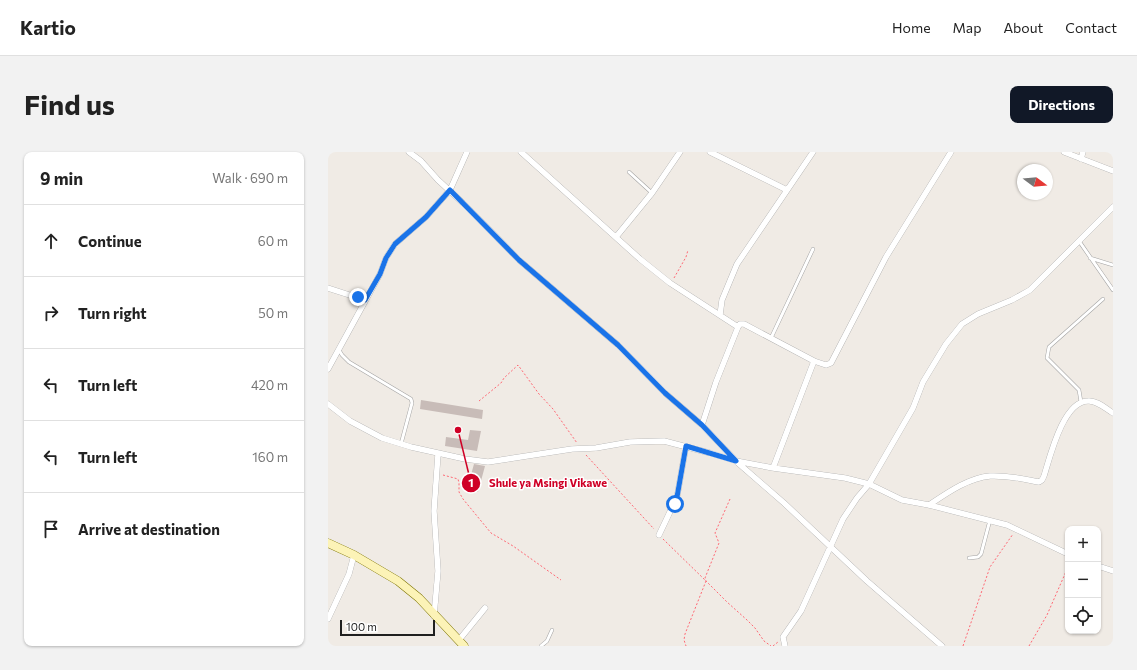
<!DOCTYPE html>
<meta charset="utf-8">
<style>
body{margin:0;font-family:Commissioner,sans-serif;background:#f2f2f2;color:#222}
.controls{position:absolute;right:12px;bottom:12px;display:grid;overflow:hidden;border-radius:8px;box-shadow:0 1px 3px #0004}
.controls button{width:36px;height:36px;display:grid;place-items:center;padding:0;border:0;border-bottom:1px solid #e0e0e0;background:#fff;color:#222;font:20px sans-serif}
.compass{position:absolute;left:689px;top:12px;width:36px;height:36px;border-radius:50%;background:#fff;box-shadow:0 1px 3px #0004;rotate:106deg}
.scale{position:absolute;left:12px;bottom:10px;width:95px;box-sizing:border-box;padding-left:4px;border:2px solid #1f1f1f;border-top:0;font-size:11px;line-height:14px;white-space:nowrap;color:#1f1f1f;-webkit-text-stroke:3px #fff;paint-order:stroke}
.stop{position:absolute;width:12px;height:12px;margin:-9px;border:3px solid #1a73e8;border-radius:50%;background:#fff}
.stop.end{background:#1a73e8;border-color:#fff;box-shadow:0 1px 4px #0008}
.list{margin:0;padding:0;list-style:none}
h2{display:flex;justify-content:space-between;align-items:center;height:52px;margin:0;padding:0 16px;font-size:17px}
h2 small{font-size:13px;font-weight:400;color:#767676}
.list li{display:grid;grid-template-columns:26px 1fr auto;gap:12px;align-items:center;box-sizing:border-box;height:72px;padding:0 16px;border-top:1px solid #e0e0e0}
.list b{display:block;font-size:15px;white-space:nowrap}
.list em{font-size:13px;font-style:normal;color:#767676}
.icon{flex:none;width:22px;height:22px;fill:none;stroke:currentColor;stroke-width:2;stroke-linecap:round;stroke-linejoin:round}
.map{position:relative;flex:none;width:785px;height:494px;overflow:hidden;border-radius:8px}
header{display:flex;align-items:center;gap:24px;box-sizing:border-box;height:56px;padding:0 20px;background:#fff;border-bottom:1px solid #e0e0e0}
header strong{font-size:19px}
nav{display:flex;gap:22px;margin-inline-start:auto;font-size:14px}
.intro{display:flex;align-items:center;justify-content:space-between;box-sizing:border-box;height:96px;padding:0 24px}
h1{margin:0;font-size:28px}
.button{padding:10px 18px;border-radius:8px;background:#111827;color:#fff;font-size:14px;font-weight:700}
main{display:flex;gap:24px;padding:0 24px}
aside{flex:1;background:#fff;border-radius:8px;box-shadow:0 1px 3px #0004}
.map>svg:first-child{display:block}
</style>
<header>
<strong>Kartio</strong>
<nav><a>Home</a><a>Map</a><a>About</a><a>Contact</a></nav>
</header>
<div class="intro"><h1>Find us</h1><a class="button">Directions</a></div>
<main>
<aside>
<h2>9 min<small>Walk · 690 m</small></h2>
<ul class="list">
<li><svg class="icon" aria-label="ahead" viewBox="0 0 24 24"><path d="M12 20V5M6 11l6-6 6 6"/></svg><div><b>Continue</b></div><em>60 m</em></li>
<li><svg class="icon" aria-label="right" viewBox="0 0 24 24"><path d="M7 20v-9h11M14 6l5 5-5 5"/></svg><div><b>Turn right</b></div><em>50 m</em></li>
<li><svg class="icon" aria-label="left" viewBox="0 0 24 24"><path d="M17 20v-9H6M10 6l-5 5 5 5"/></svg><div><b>Turn left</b></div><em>420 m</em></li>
<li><svg class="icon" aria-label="left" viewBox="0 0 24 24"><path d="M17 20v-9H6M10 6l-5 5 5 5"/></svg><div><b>Turn left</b></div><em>160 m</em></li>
<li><svg class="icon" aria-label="arrive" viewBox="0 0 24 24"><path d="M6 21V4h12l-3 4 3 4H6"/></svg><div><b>Arrive at destination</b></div></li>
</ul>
</aside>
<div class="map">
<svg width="785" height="494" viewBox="0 0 785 494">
<rect width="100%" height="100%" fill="#f0ebe5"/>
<!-- building -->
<path fill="#c8bcb8" d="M93 248 155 258 154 267 92 257Z
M142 278 153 279 149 299 117 294 118 285 140 288Z
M146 312 157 314 150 340 139 337Z"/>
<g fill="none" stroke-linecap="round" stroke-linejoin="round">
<defs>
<path id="lane" d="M301 20 324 41
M751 89 785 138
M762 106 785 113
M443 186 485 97
M11 198 14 203 21 210 83 247 84 251 73 292
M753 250 751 238 719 206 721 195 775 147
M641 406 650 405 653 402 662 368
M213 494 219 489 224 478"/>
<path id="street" d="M81 0 93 9 110 28 135 51 191 108 290 193 337 241 374 273 410 311 456 351 539 429 614 494
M193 0 312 107 342 131 410 175
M382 0 459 38
M736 0 785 19
M753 7 755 0
M288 85 324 41 352 0
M0 136 37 148
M392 163 394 148 409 112 485 0
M0 217 52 122 58 106 67 92 98 65 122 38 139 0
M0 252 22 269 54 286 83 295 137 307 160 310 244 297 268 296 302 290 336 289 382 301 408 309 445 316 517 326 541 332 574 348 601 353 679 373 740 402
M374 273 388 230 410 175 412 172H416L486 209 498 213 503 211 558 105 623 0
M445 316 486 209
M601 353C619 341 640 326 662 324 679 323 695 327 711 330L714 328 716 324C722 305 735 249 760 249 769 248 778 257 785 261
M331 383 349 345 358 294
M770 414 785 419
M106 464 110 419 106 359 110 302
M0 467 21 422 26 403
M131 488 157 456
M457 494 455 485 473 459 515 367 529 346 541 332 585 256 595 230 618 192 634 172 650 162 684 148 702 138 785 55"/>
<path id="secondary" d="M0 391 26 403 70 429 91 446 136 494"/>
</defs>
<!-- lane casing -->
<use href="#lane" stroke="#a3a3a3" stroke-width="4"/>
<!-- street casing -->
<use href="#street" stroke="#a3a3a3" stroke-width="6"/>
<!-- secondary casing -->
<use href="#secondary" stroke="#7c7300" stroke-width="9"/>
<!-- path -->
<path stroke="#ff6874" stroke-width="1" stroke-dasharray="2 2" stroke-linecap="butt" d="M346 126 358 105 360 98
M151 249 173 231 176 226 190 213 211 242 225 257 249 291
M258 303 326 377
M115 323 130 327 131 331V340L135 347 163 381 185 394 233 428
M402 347 387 381 391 391 377 426 378 429 399 450 419 468 427 476 436 489 443 494
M335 387 378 429 357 482 356 488 358 494
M445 494 450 490
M635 494 662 415 685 382
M701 494 719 463 740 415"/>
<!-- lane -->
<use href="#lane" stroke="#fff" stroke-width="3"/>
<!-- street -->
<use href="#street" stroke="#fff" stroke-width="5.5"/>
<!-- secondary -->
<use href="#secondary" stroke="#fcf3b7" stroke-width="8"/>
</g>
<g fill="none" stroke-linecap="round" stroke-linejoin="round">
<!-- route -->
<path stroke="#1a73e8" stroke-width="5" d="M30 145 37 148 52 122 58 106 67 92 98 65 122 38 191 108 290 193 337 241 374 273 408 309 358 294 349 345 347 352"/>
</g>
<!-- callouts -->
<path fill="none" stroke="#cf0026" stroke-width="1.5" d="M130 278L143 331"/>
<g fill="#cf0026" stroke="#fff" stroke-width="1.5">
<circle cx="130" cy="278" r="4"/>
<circle cx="143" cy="331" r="10"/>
</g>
<g font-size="12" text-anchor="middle" font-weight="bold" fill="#fff">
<text x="143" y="335">1</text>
</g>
<g font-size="11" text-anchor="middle" font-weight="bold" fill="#cf0026" stroke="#fff" stroke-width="3" stroke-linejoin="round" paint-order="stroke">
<text x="220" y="335">Shule ya Msingi Vikawe</text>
</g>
</svg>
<div class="controls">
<button>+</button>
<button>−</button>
<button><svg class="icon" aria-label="locate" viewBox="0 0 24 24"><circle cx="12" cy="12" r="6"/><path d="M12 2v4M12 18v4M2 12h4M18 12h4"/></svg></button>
</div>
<svg class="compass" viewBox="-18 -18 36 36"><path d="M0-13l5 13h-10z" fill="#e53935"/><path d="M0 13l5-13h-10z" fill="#767676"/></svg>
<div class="scale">100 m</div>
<div class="stop" style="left:347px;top:352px"></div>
<div class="stop end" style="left:30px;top:145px"></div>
</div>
</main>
